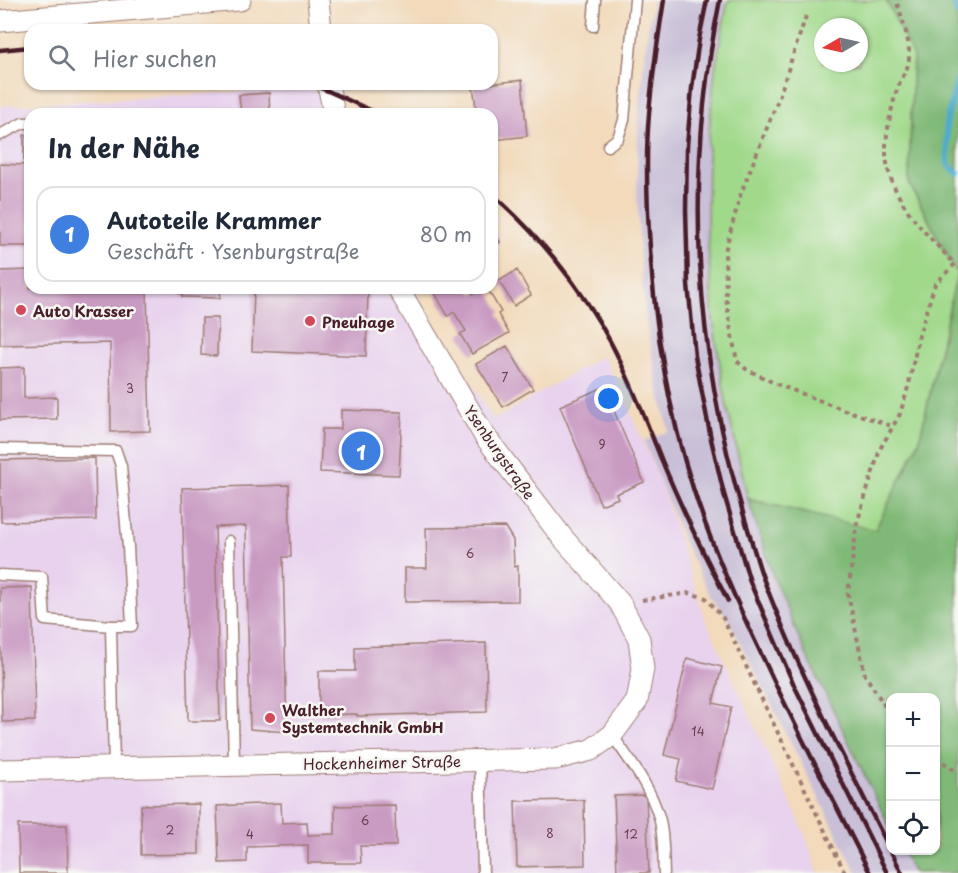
<!DOCTYPE html>
<html lang="de">
<meta charset="utf-8">
<style>
body{margin:0;font-family:"Playpen Sans",sans-serif;background:#f6f6f7;color:#1f2937}
.controls{position:absolute;right:18px;bottom:18px;display:grid;overflow:hidden;border-radius:12px;box-shadow:0 2px 4px #0004}
.controls button{width:54px;height:54px;display:grid;place-items:center;padding:0;border:0;border-bottom:2px solid #e0e1e3;background:#fff;color:#1f2937;font:30px sans-serif}
.compass{position:absolute;left:814px;top:18px;width:54px;height:54px;border-radius:50%;background:#fff;box-shadow:0 2px 4px #0004;rotate:261deg}
.you{position:absolute;left:609px;top:399px;width:21px;height:21px;margin:-15px;border:4px solid #fff;border-radius:50%;background:#1a73e8;box-shadow:0 0 0 9px #1a73e833}
.badge{display:grid;place-items:center;width:39px;height:39px;border-radius:50%;background:#ea580c;color:#fff;font-size:20px;font-weight:700}
.pin{position:absolute;translate:-50% -50%;border:3px solid #fff;box-shadow:0 2px 6px #0006}
.list{margin:0;padding:0;list-style:none}
h2{display:flex;justify-content:space-between;align-items:center;height:78px;margin:0;padding:0 24px;font-size:26px}
h2 small{font-size:20px;font-weight:400;color:#747a83}
.list li{display:grid;grid-template-columns:39px 1fr auto;gap:18px;align-items:center;box-sizing:border-box;height:96px;margin:0 12px 12px;padding:0 12px;border:2px solid #e0e1e3;border-radius:18px}
.list b{display:block;font-size:22px;white-space:nowrap}
.list p{margin:0;font-size:20px;white-space:nowrap;color:#747a83}
.list em{font-size:20px;font-style:normal;color:#747a83}
.icon{flex:none;width:33px;height:33px;fill:none;stroke:currentColor;stroke-width:2;stroke-linecap:round;stroke-linejoin:round}
.map{position:relative;flex:none;width:958px;height:873px;overflow:hidden}
.search{position:absolute;background:#fff;box-shadow:0 2px 4px #0004;left:24px;top:24px;width:474px;height:66px;display:flex;align-items:center;gap:15px;box-sizing:border-box;padding:0 21px;border-radius:18px;color:#747a83;font-size:22px}
.panel{position:absolute;background:#fff;box-shadow:0 2px 4px #0004;left:24px;top:108px;width:474px;height:186px;border-radius:18px}
.map>svg:first-child{display:block}
</style>
<div class="map">
<svg width="958" height="873" viewBox="0 0 958 873">
<rect width="100%" height="100%" fill="#f6f6f2"/>
<filter id="ink" filterUnits="userSpaceOnUse"><feTurbulence type="fractalNoise" baseFrequency=".0167" numOctaves="2"/><feDisplacementMap in="SourceGraphic" scale="12" xChannelSelector="R" yChannelSelector="G"/><feConvolveMatrix kernelMatrix="1 2 1 2 8 2 1 2 1" color-interpolation-filters="sRGB"/></filter>
<filter id="wash" filterUnits="userSpaceOnUse"><feTurbulence type="fractalNoise" baseFrequency=".008" numOctaves="4" result="noise"/><feDisplacementMap in="SourceGraphic" scale="24" xChannelSelector="R" yChannelSelector="G"/><feGaussianBlur stdDeviation="1.35" result="paint"/><feColorMatrix in="noise" values="0 0 0 0 0 0 0 0 0 0 0 0 0 0 0 0 0 1.4 0 .05"/><feComposite in="paint" operator="in"/></filter>
<g filter="url(#wash)">
<rect width="100%" height="100%" fill="#f2dabb"/>
<!-- built -->
<path fill="#e8d2ee" d="M307 88 343 106 346 114H30V288H414L419 299 494 420 602 356 622 393 660 482 706 621 804 832 818 873H0V106Z"/>
<!-- industrial -->
<path fill="#c9bfd7" d="M653 0H728L715 69 708 144 707 228 713 320 725 397 748 499 773 576 801 643 890 828V850L902 851 914 873H857L728 619 709 593 685 544 644 441 669 431 657 382 646 321 640 258 637 191 638 121 646 42Z"/>
<!-- green -->
<path fill="#a1d98b" stroke="#767c5b" stroke-width="1.5" fill-rule="evenodd" d="M728 0H886L913 56 909 183 957 274 919 442 876 531 748 499 725 397 713 320 707 228 708 144 715 69ZM823 27H859V63H823Z"/>
<!-- forest -->
<path fill="#80b977" stroke="#656c51" stroke-width="1.5" d="M886 0H958V873H914L902 851 936 850V698H890V828L801 643 773 576 748 499 875 530 919 442 957 274 909 183 913 56Z"/>
<g fill="none" stroke-linecap="round" stroke-linejoin="round">
<!-- stream -->
<path stroke="#4eabcc" stroke-width="6" d="M952 0 958 14
M958 78 946 123 948 164 958 174"/>
</g>
<g id="blocks">
<!-- building -->
<path fill="#c99ac2" d="M522 80 527 136 494 140 492 114H477L473 86Z
M269 93 270 114H241L239 95Z
M24 135H30V246H0V164L24 165Z
M492 229 500 242 492 246Z
M30 270V288H147L150 431 111 432 110 343 0 345V271Z
M517 270 531 295 514 306 499 281Z
M182 288H221L220 298 182 297Z
M254 288H349V290L368 291 366 356 252 351Z
M432 288H469L473 294 484 288H487L501 312 498 314 509 333 472 354 460 334 466 331 454 312 448 316Z
M202 318H218L217 356 201 355Z
M507 346 533 389 503 407 476 364Z
M24 367V398L57 397V419L0 420V368Z
M604 387 644 482 616 494 618 498 601 505 560 406Z
M341 410 402 412 399 475 320 472 322 429H341Z
M95 458 96 520 1 522 0 460Z
M289 485 291 557H283L287 732 250 729 246 526 215 527 220 721H188L182 488Z
M505 527 513 540 514 567 518 566V601L405 602V568H427L426 528Z
M32 587 35 721 2 722 0 588Z
M486 643 487 712 357 716V714L319 715V671H355V647Z
M687 658 722 667 713 703 731 707 712 789 676 781 681 759 664 755Z
M646 795 649 873H617L614 796Z
M584 800 585 865 517 867 515 801Z
M281 803 282 823 307 822 308 835 335 834V806L395 805 396 846H360L361 863H308V845L247 847V862L219 863 217 806Z
M199 804V854L141 855V805Z
M18 825H67L68 873H19Z"/>
</g>
</g>
<g filter="url(#ink)">
<use href="#blocks" fill-opacity="0" stroke="#9e7c73" stroke-width="1.5"/>
<g fill="none" stroke-linecap="round" stroke-linejoin="round">
<defs>
<path id="lane" d="M593 26 595 0
M0 135 23 123H30
M608 146 618 138 624 120 635 0
M0 449 116 451 121 466 128 547 132 626H111
M229 541 234 765
M0 575 42 577 45 620 111 626 114 768
M612 735C630 761 650 786 659 817 664 834 663 855 664 873
M480 760 483 873"/>
<path id="street" d="M318 0 321 30
M0 21 240 0
M328 84 334 114
M0 770 555 759 591 750 612 735 637 701 643 669 639 639 620 603 562 537 484 435 398 288"/>
</defs>
<!-- lane casing -->
<use href="#lane" stroke="#9e7c73" stroke-width="13"/>
<!-- street casing -->
<use href="#street" stroke="#9e7c73" stroke-width="23"/>
<!-- path -->
<path stroke="#9e7c73" stroke-width="4" stroke-dasharray="4.5 4.5" stroke-linecap="butt" d="M806 16 778 100 741 193 725 251 726 297 731 331 737 361 746 369 776 384 845 410 892 426
M642 600 689 593 706 598 723 618 845 873
M890 714 865 675 848 594 857 523 880 449 900 414 909 384 919 335 935 284 955 264C926 234 887 197 886 152 885 136 893 99 899 84 901 79 905 73 907 68 914 48 902 19 896 0
M936 757 958 773"/>
<!-- lane -->
<use href="#lane" stroke="#fff" stroke-width="10"/>
<!-- street -->
<use href="#street" stroke="#fff" stroke-width="21"/>
<!-- rail -->
<path stroke="#4a1f2b" stroke-width="4.5" d="M664 0C658 38 652 76 649 114 645 159 647 203 650 248 655 329 668 410 693 488 712 548 738 606 765 662 798 733 835 803 870 873
M707 0 699 39 692 88 687 146 686 210 688 284 695 356 711 439 724 494 750 582 794 685 887 873
M720 0C684 176 694 354 747 526 752 543 757 561 763 578 802 680 853 776 902 873
M0 50 30 47
M310 84 328 91 379 114
M492 194C539 235 582 288 611 343 631 381 646 421 662 461 682 509 704 555 728 601"/>
</g>
</g>
<!-- markers -->
<g fill="#d1495b" stroke="#f6f6f2" stroke-width="2">
<circle cx="21" cy="310" r="6"/>
<circle cx="310" cy="321" r="6"/>
<circle cx="270" cy="718" r="6"/>
</g>
<g text-anchor="middle" dominant-baseline="central" stroke-width="5" stroke-linejoin="round" paint-order="stroke">
<!-- number labels -->
<g font-size="12" fill="#6a3e51">
<text x="505" y="377">7</text>
<text x="130" y="388">3</text>
<text x="602" y="444">9</text>
<text x="470" y="553">6</text>
<text x="698" y="731">14</text>
<text x="365" y="820">6</text>
<text x="170" y="830">2</text>
<text x="550" y="833">8</text>
<text x="250" y="834">4</text>
<text x="631" y="834">12</text>
</g>
<!-- poi labels -->
<g font-size="15" font-weight="bold" fill="#4a1f2b" stroke="#f6f6f2" text-anchor="start">
<text x="33" y="310">Auto Krasser</text>
<text x="322" y="321">Pneuhage</text>
<text x="282" y="709">Walther<tspan x="282" dy="17">Systemtechnik GmbH</tspan></text>
</g>
<!-- street labels -->
<g font-size="15" fill="#4a1f2b" stroke="#f6f6f2">
<text transform="translate(500 452) rotate(55)">Ysenburgstraße</text>
<text transform="translate(382 762) rotate(-1)">Hockenheimer Straße</text>
</g>
</g>
</svg>
<div class="controls">
<button>+</button>
<button>−</button>
<button><svg class="icon" aria-label="locate" viewBox="0 0 24 24"><circle cx="12" cy="12" r="6"/><path d="M12 2v4M12 18v4M2 12h4M18 12h4"/></svg></button>
</div>
<svg class="compass" viewBox="-18 -18 36 36"><path d="M0-13l5 13h-10z" fill="#e53935"/><path d="M0 13l5-13h-10z" fill="#747a83"/></svg>
<div class="you"></div>
<div class="pin badge" style="left:361px;top:451px;background:#3f7fe0">1</div>
<div class="search"><svg class="icon" aria-label="search" viewBox="0 0 24 24"><circle cx="10" cy="10" r="6"/><path d="M15 15l6 6"/></svg>Hier suchen</div>
<section class="panel">
<h2>In der Nähe<small></small></h2>
<ul class="list">
<li><span class="badge" style="background:#3f7fe0">1</span><div><b>Autoteile Krammer</b><p>Geschäft · Ysenburgstraße</p></div><em>80 m</em></li>
</ul>
</section>
</div>
